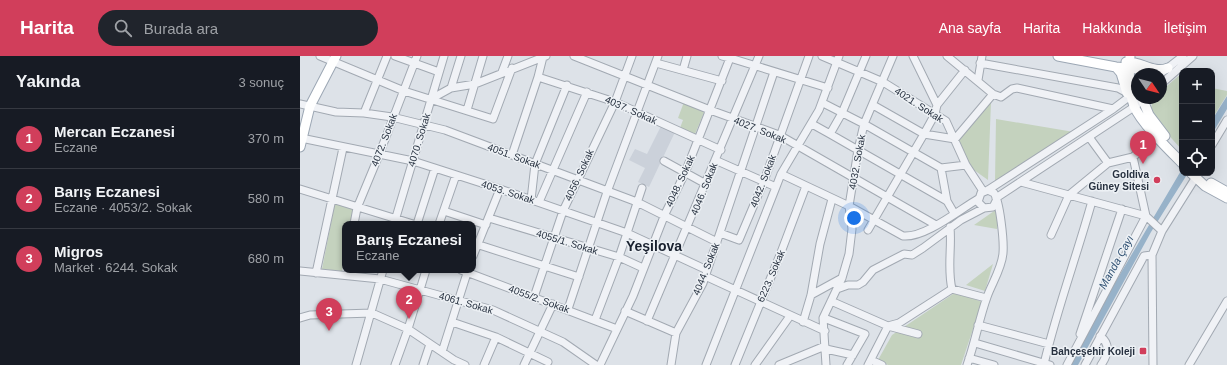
<!DOCTYPE html>
<html lang="tr">
<meta charset="utf-8">
<style>
body{margin:0;font-family:Helvetica,sans-serif;background:#20242c;color:#f1f3f6}
.controls{position:absolute;right:12px;top:12px;display:grid;overflow:hidden;border-radius:8px;box-shadow:0 4px 16px #0002}
.controls button{width:36px;height:36px;display:grid;place-items:center;padding:0;border:0;border-bottom:1px solid #363941;background:#171b24;color:#f1f3f6;font:20px sans-serif}
.compass{position:absolute;left:831px;top:12px;width:36px;height:36px;border-radius:50%;background:#171b24;box-shadow:0 4px 16px #0002;rotate:125deg}
.you{position:absolute;left:554px;top:162px;width:14px;height:14px;margin:-10px;border:3px solid #fff;border-radius:50%;background:#1a73e8;box-shadow:0 0 0 6px #1a73e833}
.badge{display:grid;place-items:center;width:26px;height:26px;border-radius:50%;background:#d13e5b;color:#fff;font-size:13px;font-weight:700}
.pin{position:absolute;translate:-50% -33px;filter:drop-shadow(0 1px 2px #0008)}
.pin::after{content:'';position:absolute;top:21px;width:14px;height:12px;background:inherit;clip-path:polygon(0 0,100% 0,50% 100%)}
.popup{position:absolute;left:42px;top:165px;width:134px;height:52px;box-sizing:border-box;display:grid;place-content:center;border-radius:8px;background:#171b24;filter:drop-shadow(0 1px 3px #0005);font-size:13px;white-space:nowrap;color:#9ea1a6}
.popup b{font-size:15px;color:#f1f3f6}
.popup::after{content:'';position:absolute;left:50%;top:100%;margin-left:-8px;border:8px solid transparent;border-top-color:#171b24}
.list{margin:0;padding:0;list-style:none}
h2{display:flex;justify-content:space-between;align-items:center;height:52px;margin:0;padding:0 16px;font-size:17px}
h2 small{font-size:13px;font-weight:400;color:#9ea1a6}
.list li{display:grid;grid-template-columns:26px 1fr auto;gap:12px;align-items:center;box-sizing:border-box;height:60px;padding:0 16px;border-top:1px solid #363941}
.list b{display:block;font-size:15px;white-space:nowrap}
.list p{margin:0;font-size:13px;white-space:nowrap;color:#9ea1a6}
.list em{font-size:13px;font-style:normal;color:#9ea1a6}
.icon{flex:none;width:22px;height:22px;fill:none;stroke:currentColor;stroke-width:2;stroke-linecap:round;stroke-linejoin:round}
.map{position:relative;flex:none;width:927px;height:309px;overflow:hidden}
header{display:flex;align-items:center;gap:24px;box-sizing:border-box;height:56px;padding:0 20px;background:#d13e5b;color:#fff}
header strong{font-size:19px}
nav{display:flex;gap:22px;margin-inline-start:auto;font-size:14px}
.search{width:280px;height:36px;background:#20242c;display:flex;align-items:center;gap:10px;box-sizing:border-box;padding:0 14px;border-radius:22px;color:#9ea1a6;font-size:15px}
main{display:flex}
aside{flex:1;background:#171b24}
.map>svg:first-child{display:block}
</style>
<header>
<strong>Harita</strong>
<div class="search"><svg class="icon" aria-label="search" viewBox="0 0 24 24"><circle cx="10" cy="10" r="6"/><path d="M15 15l6 6"/></svg>Burada ara</div>
<nav><a>Ana sayfa</a><a>Harita</a><a>Hakkında</a><a>İletişim</a></nav>
</header>
<main>
<aside>
<h2>Yakında<small>3 sonuç</small></h2>
<ul class="list">
<li><span class="badge">1</span><div><b>Mercan Eczanesi</b><p>Eczane</p></div><em>370 m</em></li>
<li><span class="badge">2</span><div><b>Barış Eczanesi</b><p>Eczane · 4053/2. Sokak</p></div><em>580 m</em></li>
<li><span class="badge">3</span><div><b>Migros</b><p>Market · 6244. Sokak</p></div><em>680 m</em></li>
</ul>
</aside>
<div class="map">
<svg width="927" height="309" viewBox="0 0 927 309">
<rect width="100%" height="100%" fill="#dde2e8"/>
<!-- built -->
<path fill="#cbd1da" d="M361 70 375 76 349 131 338 126 345 112 329 104 335 93 347 98Z"/>
<!-- green -->
<path fill="#c4d2be" d="M882 17V94L855 64 851 52 853 43 861 42V35Z
M912 32 927 35V39L912 63Z
M384 46 405 54 395 78 380 72 383 64 378 62Z
M691 46 688 124 674 114 655 83Z
M696 63 774 76 695 125Z
M35 147 54 153 51 168H45V198L42 215 22 213Z
M697 153V173L674 169Z
M693 208 685 235 666 229Z
M656 236 682 246 661 309H588L578 304 592 279Z"/>
<!-- water -->
<path fill="#97b2c9" d="M927 40V53L912 78V64Z
M882 113V117H888L851 176 778 309H770L799 254Z"/>
<g fill="none" stroke-linecap="round" stroke-linejoin="round">
<defs>
<path id="minor" d="M20 0 104 35 193 63 212 12
M95 0 139 16
M274 0 410 54 479 79 636 169
M522 0 583 26 646 65 666 109 683 135
M613 0 637 49
M430 2 528 32
M356 7 422 25
M680 7 818 32 829 38
M383 14 387 0
M202 16 208 0
M860 18 883 0
M238 21 315 46 421 94
M678 24 682 0
M861 28 893 0
M151 32 161 0
M693 38 701 41 712 33 717 32 813 53
M131 43 151 32 175 28 246 0
M523 47 564 68 641 112 666 109
M0 48 36 56 64 57 92 61 145 74 337 146 417 186
M573 49 624 78 655 83 693 38 647 0
M167 54 183 0
M64 57 87 0
M512 68 530 78 542 57 566 0
M530 78 647 145 654 157
M789 81 808 107
M1 82 113 105 200 133 327 177 407 214
M912 89 927 64
M212 99 238 21 243 1
M415 104 476 131
M364 105 406 128
M641 112 647 145
M481 118 549 150 603 180C625 182 659 154 678 143
M721 126 846 160 862 175
M0 133 113 168
M696 142 834 51 845 42
M231 144 235 108 267 29
M239 146 287 36
M684 152 678 146 681 137 688 134 813 53 837 35
M144 155 186 169
M189 162 319 201 343 212
M54 168 57 152 79 99 117 0
M94 168 144 0
M117 168 135 112
M139 168 156 119
M650 171C652 192 647 213 652 233L686 242
M568 174 624 78 635 58 637 49 665 14
M420 177 439 184 464 125 509 0
M751 179 769 139 808 107 833 101 857 80
M173 187 279 221
M173 200 200 133
M161 214 317 273
M0 215 80 223 193 254 263 286 296 309
M16 217 43 92
M405 220 525 275
M537 233 548 229H558L563 226 573 214 604 198 612 199 623 192 661 164 684 152 693 151 696 145
M511 239 542 222
M234 241 263 155 315 46 332 0
M531 245 588 270 618 278
M268 253 307 136 358 0
M325 255 376 277
M0 262 10 259 72 257 108 273 154 304 165 309
M524 262 565 278 547 309
M295 264 319 201 342 132
M347 265 459 0
M152 266 196 281 248 306
M503 266 511 239 520 188 532 143
M678 269 749 288
M780 278 822 153
M800 280C811 288 808 299 801 309
M675 287 750 309
M526 293 553 299
M142 296 168 214
M669 302 694 309
M571 304 582 309
M744 308C757 253 777 199 792 145
M56 309 83 214
M95 309 108 273 126 214
M123 309 130 288
M184 309 196 281
M224 309 253 248
M300 309 333 240 365 158 385 117 430 2 422 0
M371 309 376 277 403 227 474 16
M406 309 476 131 481 118 519 54 539 0
M435 309 480 199 506 130
M455 309 490 260
M479 309 525 290
M526 309 523 262 542 222 549 198 552 173 549 150 558 94 564 68 593 0
M568 309 588 270 599 267 652 233
M667 309C675 287 679 263 687 241 692 227 702 212 703 197 704 185 700 146 694 137L688 134
M767 309 846 160 833 101
M785 309 844 200 852 199
M853 309 852 199 862 175 896 121
M889 309 927 245"/>
<path id="major" d="M758 0 816 11 837 13
M830 0C829 15 828 35 834 50 841 67 869 94 882 107
M826 6C841 5 853 18 868 12
M816 11 821 17 827 37
M842 42 849 59 865 80
M0 91 10 50 36 0
M891 117 905 130 927 142
M911 127 927 136"/>
</defs>
<!-- minor casing -->
<use href="#minor" stroke="#a2a9b2" stroke-width="9"/>
<!-- major casing -->
<use href="#major" stroke="#9ca7b4" stroke-width="11"/>
<!-- minor -->
<use href="#minor" stroke="#f0f2f6" stroke-width="7"/>
<!-- major -->
<use href="#major" stroke="#fff" stroke-width="9"/>
</g>
<!-- markers -->
<g fill="#d13e5b" stroke="#edf1f5" stroke-width="1.5">
<circle cx="857" cy="124" r="4"/>
<rect x="839" y="291" width="8" height="8" rx="2"/>
</g>
<g text-anchor="middle" dominant-baseline="central" stroke-width="3" stroke-linejoin="round" paint-order="stroke">
<!-- street labels -->
<g font-size="10" fill="#26303f" stroke="#edf1f5">
<text transform="translate(619 49) rotate(33)">4021. Sokak</text>
<text transform="translate(331 54) rotate(24)">4037. Sokak</text>
<text transform="translate(460 74) rotate(22)">4027. Sokak</text>
<text transform="translate(84 84) rotate(-69)">4072. Sokak</text>
<text transform="translate(119 84) rotate(-73)">4070. Sokak</text>
<text transform="translate(214 100) rotate(20)">4051. Sokak</text>
<text transform="translate(557 106) rotate(-80)">4032. Sokak</text>
<text transform="translate(279 119) rotate(-65)">4056. Sokak</text>
<text transform="translate(380 125) rotate(-65)">4048. Sokak</text>
<text transform="translate(463 125) rotate(-69)">4042. Sokak</text>
<text transform="translate(404 133) rotate(-68)">4046. Sokak</text>
<text transform="translate(208 136) rotate(18)">4053. Sokak</text>
<text transform="translate(267 186) rotate(17)">4055/1. Sokak</text>
<text transform="translate(406 213) rotate(-68)">4044. Sokak</text>
<text transform="translate(471 220) rotate(-67)">6223. Sokak</text>
<text transform="translate(239 243) rotate(20)">4055/2. Sokak</text>
<text transform="translate(166 247) rotate(16)">4061. Sokak</text>
</g>
<!-- poi labels -->
<g font-size="10" font-weight="bold" fill="#26303f" stroke="#edf1f5" text-anchor="end">
<text x="849" y="118">Goldiva<tspan x="849" dy="12">Güney Sitesi</tspan></text>
<text x="835" y="295">Bahçeşehir Koleji</text>
</g>
<!-- water labels -->
<g font-size="11" font-style="italic" fill="#305173" stroke="#edf1f5">
<text transform="translate(816 206) rotate(-61)">Manda Çayı</text>
</g>
<!-- district labels -->
<g font-size="14" font-weight="bold" fill="#19212f" stroke="#edf1f5">
<text x="354" y="190">Yeşilova</text>
</g>
</g>
</svg>
<div class="controls">
<button>+</button>
<button>−</button>
<button><svg class="icon" aria-label="locate" viewBox="0 0 24 24"><circle cx="12" cy="12" r="6"/><path d="M12 2v4M12 18v4M2 12h4M18 12h4"/></svg></button>
</div>
<svg class="compass" viewBox="-18 -18 36 36"><path d="M0-13l5 13h-10z" fill="#e53935"/><path d="M0 13l5-13h-10z" fill="#9ea1a6"/></svg>
<div class="you"></div>
<div class="pin badge" style="left:843px;top:108px">1</div>
<div class="pin badge" style="left:109px;top:263px">2</div>
<div class="popup"><b>Barış Eczanesi</b>Eczane</div>
<div class="pin badge" style="left:29px;top:275px">3</div>
</div>
</main>
